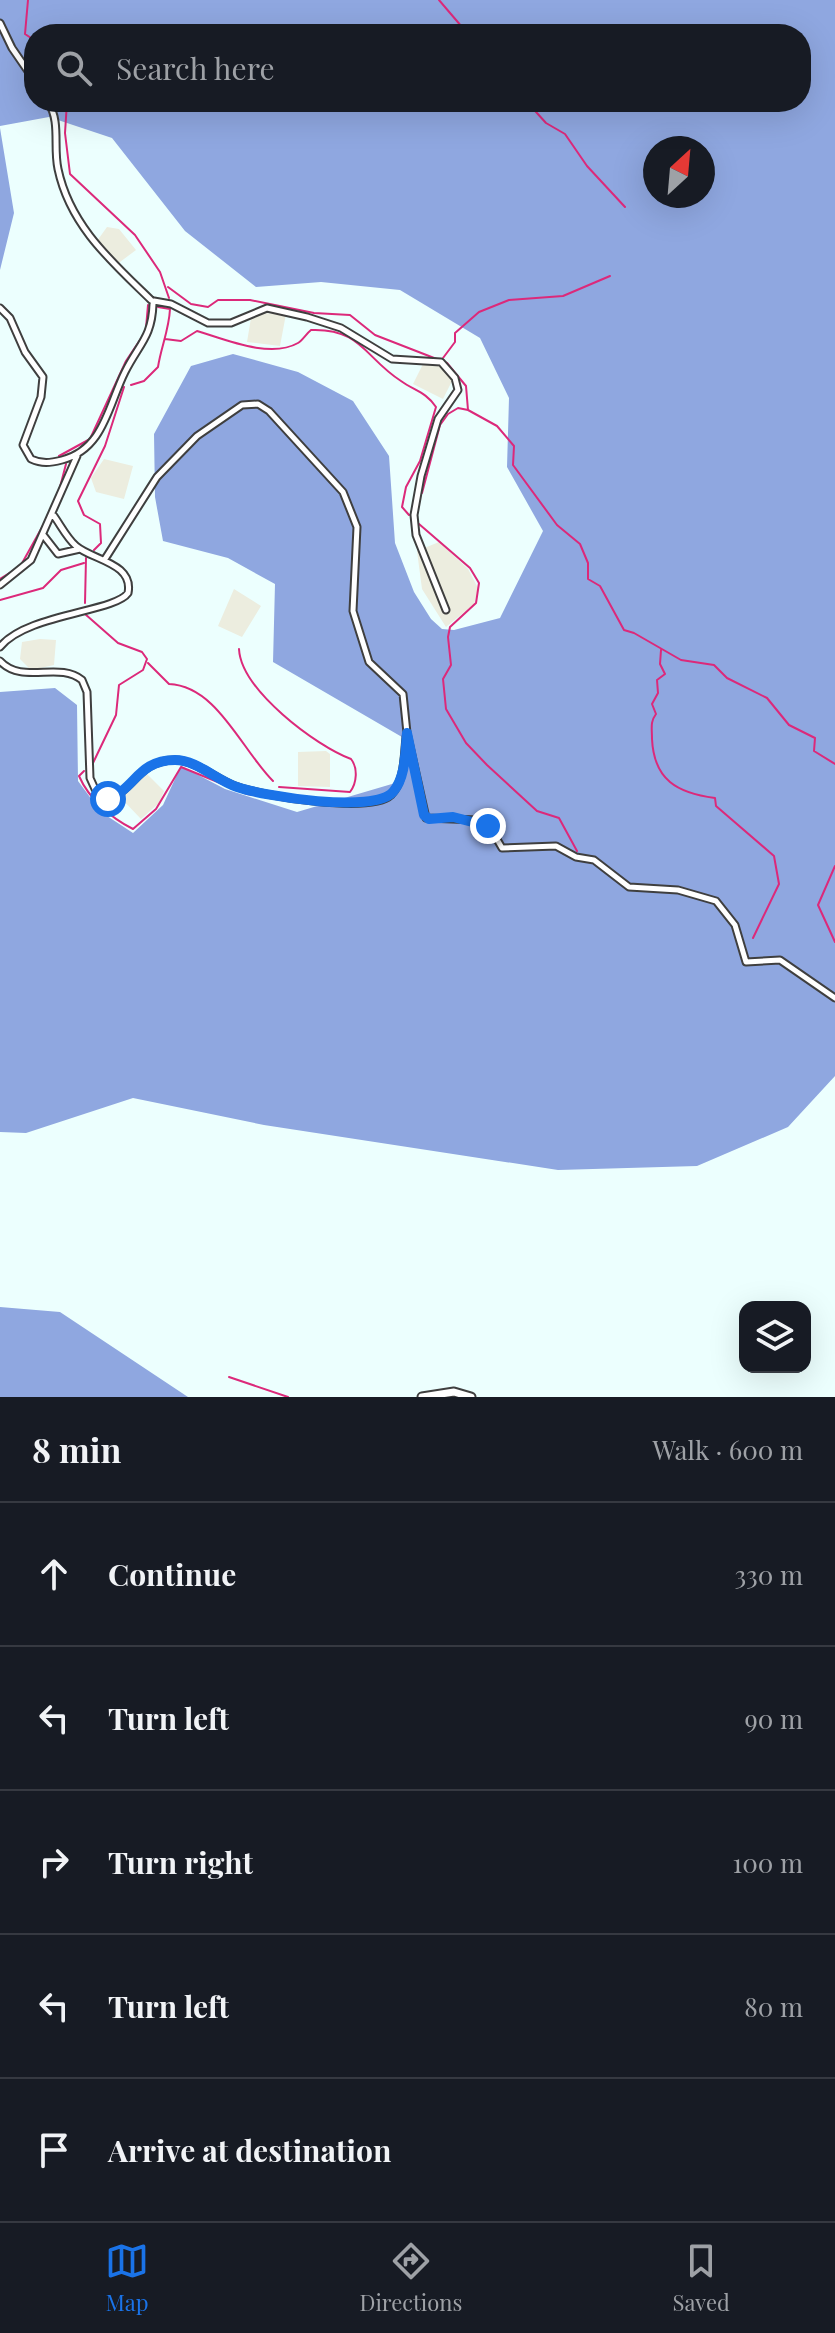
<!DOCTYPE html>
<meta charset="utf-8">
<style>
body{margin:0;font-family:"Playfair Display",serif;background:#242831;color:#f1f3f6}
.controls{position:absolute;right:24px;bottom:24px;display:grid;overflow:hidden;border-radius:16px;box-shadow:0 8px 32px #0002}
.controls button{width:72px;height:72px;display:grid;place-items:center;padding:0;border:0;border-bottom:2px solid #363941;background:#171b24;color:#f1f3f6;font:40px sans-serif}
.compass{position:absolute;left:643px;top:136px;width:72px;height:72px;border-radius:50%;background:#171b24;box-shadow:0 8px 32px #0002;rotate:26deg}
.stop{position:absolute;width:24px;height:24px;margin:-18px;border:6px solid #1a73e8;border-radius:50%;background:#fff}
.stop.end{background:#1a73e8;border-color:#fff;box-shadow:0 2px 8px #0008}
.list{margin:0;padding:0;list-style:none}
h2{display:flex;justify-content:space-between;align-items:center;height:104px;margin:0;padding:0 32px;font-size:34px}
h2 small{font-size:26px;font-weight:400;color:#9ea1a6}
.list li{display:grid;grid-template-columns:52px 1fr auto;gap:24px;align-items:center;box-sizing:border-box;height:144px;padding:0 32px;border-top:2px solid #363941}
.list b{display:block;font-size:30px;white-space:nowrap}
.list em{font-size:26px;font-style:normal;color:#9ea1a6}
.icon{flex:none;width:44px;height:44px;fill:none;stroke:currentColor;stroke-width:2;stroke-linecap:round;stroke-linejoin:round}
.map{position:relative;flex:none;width:835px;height:1397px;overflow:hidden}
.search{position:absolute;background:#171b24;box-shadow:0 8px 32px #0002;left:24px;right:24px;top:24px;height:88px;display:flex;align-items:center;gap:20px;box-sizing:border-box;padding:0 28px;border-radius:32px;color:#9ea1a6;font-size:30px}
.sheet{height:824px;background:#171b24}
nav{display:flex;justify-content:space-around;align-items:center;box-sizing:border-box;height:112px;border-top:2px solid #363941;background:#171b24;font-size:22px;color:#9ea1a6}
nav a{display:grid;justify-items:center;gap:4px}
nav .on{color:#1a73e8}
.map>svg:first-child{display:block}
</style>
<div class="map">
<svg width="835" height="1397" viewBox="0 0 835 1397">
<rect width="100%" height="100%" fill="#ecfffe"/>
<!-- industrial -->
<path fill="#eceddf" d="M107 227 119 229 136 250 116 265 97 241Z
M262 313 286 314 280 346 247 342 251 318Z
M424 362 443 367 453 379 443 399 413 384Z
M104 459 133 466 124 499 96 492 91 478Z
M439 542 468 569 478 588 474 604 446 627 422 589 417 551Z
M234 589 261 606 242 637 218 626Z
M40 639 56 640 54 665 31 670 20 659 22 642Z
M326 751 330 754V787L298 786V752Z
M144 771 164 791 159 803 141 819 119 796Z"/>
<!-- forest -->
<path fill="#8fa7e0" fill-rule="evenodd" d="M0 0H835V1076L788 1127 697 1166 558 1170 264 1125 133 1098 26 1133 0 1132V692L55 688 77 705 78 781 101 812 133 833 163 805 181 766 225 789 297 812 402 781 414 744 273 662 275 584 228 558 163 541 155 497 154 434 191 366 233 354 298 372 353 401 389 456 395 543 414 592 431 619 442 629 454 630 500 618 543 531 507 467 509 398 480 338 400 290 321 282 256 287 185 231 112 138 49 117 0 126ZM34 34H801V102H66L56 109 51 102H34ZM655 148H703V196H655Z
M0 128 14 213 0 270Z
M0 1307 60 1312 188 1397H0Z"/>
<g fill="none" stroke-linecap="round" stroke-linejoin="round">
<!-- stream -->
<path stroke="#dc297a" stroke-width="2" d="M28 0 25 34 34 40
M439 0 468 34
M67 102 65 133 70 174 135 235 160 272 169 298
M527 102 546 123 565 134 587 166 625 207
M168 287 191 304 208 307 218 300H250L314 313 350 315 375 335 447 363 466 386 468 410 497 426 514 446 513 465 557 525 580 544 588 563V579L600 586 624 630 634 633 681 660 714 665 727 678 767 698 789 725 815 738 814 751 835 764
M146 328 148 305
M165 339 181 341 197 331C224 339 270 359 298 343 303 340 306 334 311 330 361 328 365 358 401 381 415 391 426 392 436 407L420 461 406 487 402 507 409 515
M443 358 455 342V333L479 312 509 300 563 296 610 276
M131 385 144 381 158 367C161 347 169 330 170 309L158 307
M59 456 90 439 126 361 144 334
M59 491 66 464
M422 493 440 425 448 414 458 408 468 410
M419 524 470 568 479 583 476 603 450 627 448 637 451 665 443 679 446 709 466 743 487 765 537 811 559 818 577 851
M94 550 101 543 100 524 84 515 78 501 105 446 124 387
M21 565 45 522
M0 579 16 569
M0 600 43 588 61 570 84 563
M85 603 86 558
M85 614 118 643 142 652 147 659 143 670 119 685 116 715 93 763
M239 649C241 690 316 746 351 759 358 768 357 783 350 792L279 787
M661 650 660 664 665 674 657 680 658 693 652 704 656 714C650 722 652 728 652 739 654 780 677 793 715 798L716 806 774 856 779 884 753 938
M148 663 169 684C217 686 241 749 273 781
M84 771 79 776C89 799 111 818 133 829L156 809 181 767 247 794 279 799
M835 866 818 905 835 942
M229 1377 288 1397"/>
<defs>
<path id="minor" d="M0 23 12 48 34 80
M48 102C61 122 53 146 58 169 70 226 112 262 151 300
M154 301 171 304 208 323H231L267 308 307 317 341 328 392 359 441 362 455 378 458 390 438 419 421 476 414 515 416 535 446 610
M0 308 10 318 25 352 43 377 41 397 23 445 31 459C42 464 50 463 62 460 104 449 108 406 125 372 139 344 152 337 153 304
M44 536 58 554 80 549
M105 559 157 477 197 436 242 405 258 404 269 411 343 492 357 527 353 611 369 662 403 694 407 733 426 818 477 820 491 829 502 848 556 846 576 857 594 860 629 887 678 890 716 901 735 925 746 962 780 960 835 998
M0 585 31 560 77 456
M0 647C26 614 115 612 128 593 134 563 92 560 76 546 67 538 61 526 54 516
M0 661C22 685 59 661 82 680L87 692 90 778 95 789 108 799C135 790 138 761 174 760 196 760 216 779 235 786 262 796 371 814 391 795 405 781 404 755 406 737"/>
<path id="tertiary" d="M422 1397 454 1392 471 1397"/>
</defs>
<!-- minor casing -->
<use href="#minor" stroke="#3f3f3f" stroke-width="9"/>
<!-- tertiary casing -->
<use href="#tertiary" stroke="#3f3f3f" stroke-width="11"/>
<!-- minor -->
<use href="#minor" stroke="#fff" stroke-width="5"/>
<!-- tertiary -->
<use href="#tertiary" stroke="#fff" stroke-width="7"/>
</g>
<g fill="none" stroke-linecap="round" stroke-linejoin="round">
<!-- route -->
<path stroke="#1a73e8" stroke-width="10" d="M108 799C135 789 138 760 175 760 197 760 216 780 237 787 263 796 374 814 393 792 406 777 405 752 407 733L424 815 429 819 453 817 488 826"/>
</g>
</svg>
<div class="controls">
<button><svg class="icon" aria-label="layers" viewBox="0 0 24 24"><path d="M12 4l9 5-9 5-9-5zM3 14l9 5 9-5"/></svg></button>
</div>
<svg class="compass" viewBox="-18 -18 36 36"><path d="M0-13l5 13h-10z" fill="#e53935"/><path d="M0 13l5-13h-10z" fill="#9ea1a6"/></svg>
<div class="stop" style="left:108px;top:799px"></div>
<div class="stop end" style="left:488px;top:826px"></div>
<div class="search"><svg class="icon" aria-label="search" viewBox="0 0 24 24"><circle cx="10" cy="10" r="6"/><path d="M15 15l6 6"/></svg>Search here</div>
</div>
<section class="sheet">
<h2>8 min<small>Walk · 600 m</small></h2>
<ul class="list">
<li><svg class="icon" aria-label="ahead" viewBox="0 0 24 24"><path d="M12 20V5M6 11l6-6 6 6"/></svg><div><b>Continue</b></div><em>330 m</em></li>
<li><svg class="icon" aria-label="left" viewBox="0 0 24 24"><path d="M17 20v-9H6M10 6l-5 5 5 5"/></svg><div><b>Turn left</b></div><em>90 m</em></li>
<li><svg class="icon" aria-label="right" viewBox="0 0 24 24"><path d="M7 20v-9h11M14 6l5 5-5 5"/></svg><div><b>Turn right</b></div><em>100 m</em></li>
<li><svg class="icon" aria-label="left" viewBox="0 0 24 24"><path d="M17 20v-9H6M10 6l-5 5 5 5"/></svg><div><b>Turn left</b></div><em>80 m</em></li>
<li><svg class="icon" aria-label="arrive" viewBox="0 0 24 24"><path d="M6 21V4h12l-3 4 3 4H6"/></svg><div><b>Arrive at destination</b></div></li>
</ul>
</section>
<nav>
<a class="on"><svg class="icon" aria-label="map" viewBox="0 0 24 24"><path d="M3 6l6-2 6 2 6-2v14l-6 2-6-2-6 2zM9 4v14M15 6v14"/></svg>Map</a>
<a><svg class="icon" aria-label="directions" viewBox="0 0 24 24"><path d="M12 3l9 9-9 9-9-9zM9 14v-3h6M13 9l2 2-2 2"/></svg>Directions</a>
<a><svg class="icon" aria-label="saved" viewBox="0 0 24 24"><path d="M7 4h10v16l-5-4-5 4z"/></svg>Saved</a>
</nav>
